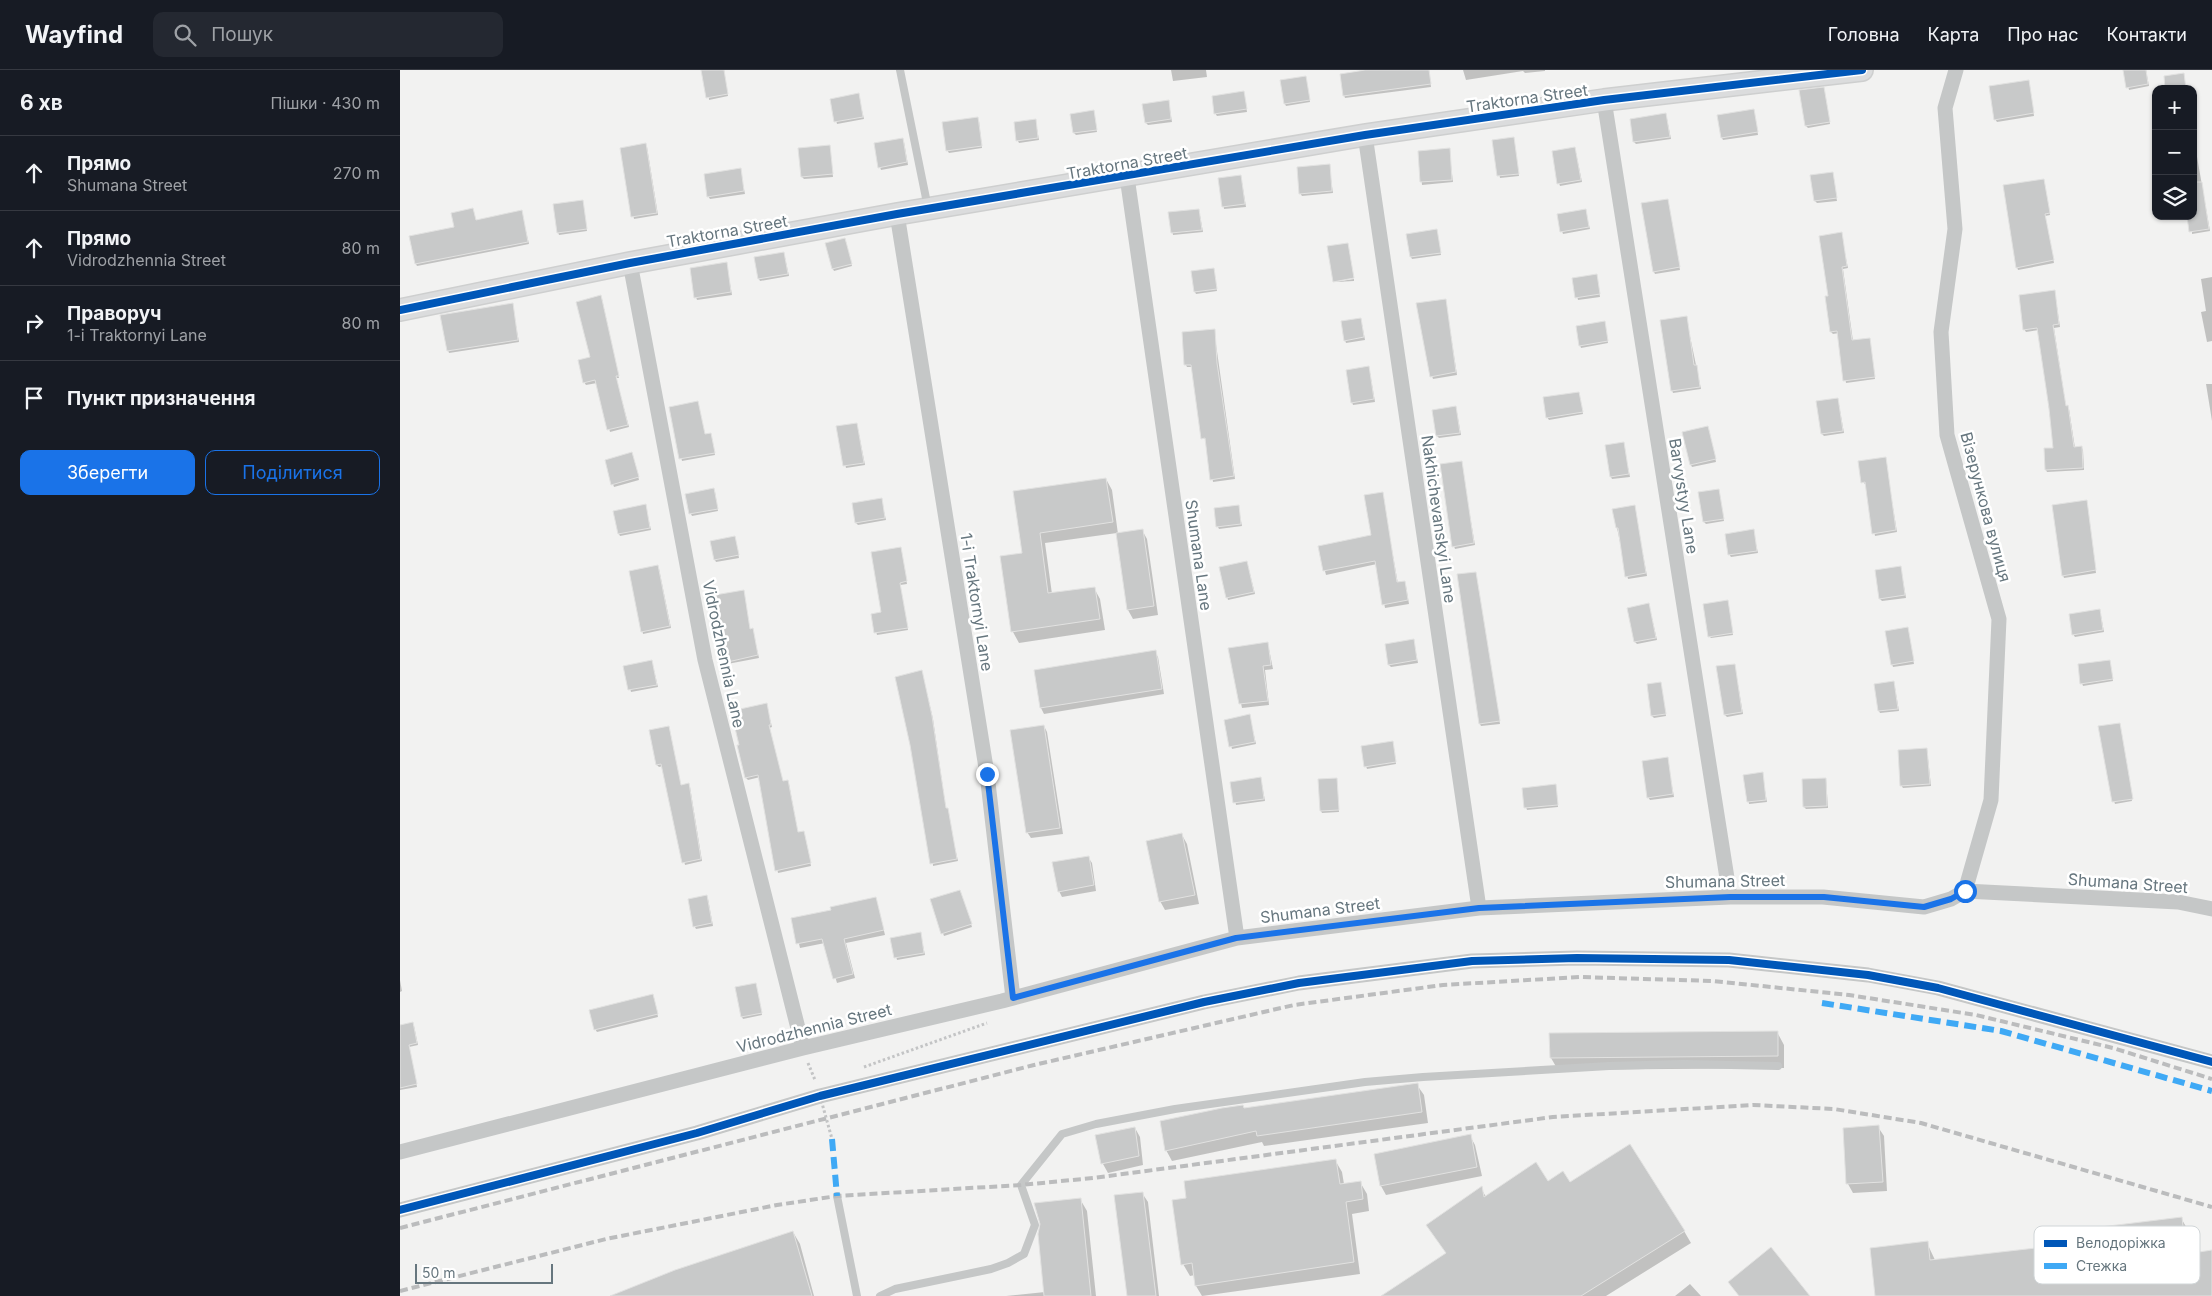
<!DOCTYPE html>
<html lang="uk">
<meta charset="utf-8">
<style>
body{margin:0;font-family:Inter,sans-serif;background:#242831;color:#f1f3f6}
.controls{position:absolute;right:15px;top:15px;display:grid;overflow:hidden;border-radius:10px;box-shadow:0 1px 4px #0004}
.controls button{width:45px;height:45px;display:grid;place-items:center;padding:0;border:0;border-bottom:1px solid #363941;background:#171b24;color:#f1f3f6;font:25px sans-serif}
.scale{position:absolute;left:15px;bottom:12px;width:138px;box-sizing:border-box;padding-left:5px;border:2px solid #66767e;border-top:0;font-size:14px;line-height:18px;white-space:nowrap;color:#66767e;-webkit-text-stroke:4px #fff;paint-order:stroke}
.stop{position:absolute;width:15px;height:15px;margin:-11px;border:4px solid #1a73e8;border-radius:50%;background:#fff}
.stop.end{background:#1a73e8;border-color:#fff;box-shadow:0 1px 5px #0008}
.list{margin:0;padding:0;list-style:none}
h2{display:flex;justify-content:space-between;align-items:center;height:65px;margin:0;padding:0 20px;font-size:21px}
h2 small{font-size:16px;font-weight:400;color:#9ea1a6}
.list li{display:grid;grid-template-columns:32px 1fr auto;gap:15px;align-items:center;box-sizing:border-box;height:75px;padding:0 20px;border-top:1px solid #363941}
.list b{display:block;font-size:19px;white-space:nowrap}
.list p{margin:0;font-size:16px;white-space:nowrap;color:#9ea1a6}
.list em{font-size:16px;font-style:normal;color:#9ea1a6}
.actions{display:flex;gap:10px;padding:15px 20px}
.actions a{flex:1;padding:11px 0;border:1px solid #1a73e8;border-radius:10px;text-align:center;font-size:18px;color:#1a73e8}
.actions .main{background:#1a73e8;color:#fff}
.icon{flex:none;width:28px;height:28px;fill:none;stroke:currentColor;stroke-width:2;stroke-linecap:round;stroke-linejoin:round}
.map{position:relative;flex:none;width:1812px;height:1226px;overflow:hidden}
header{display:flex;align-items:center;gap:30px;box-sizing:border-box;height:70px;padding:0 25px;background:#171b24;border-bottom:1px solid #363941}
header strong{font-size:24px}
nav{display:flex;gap:28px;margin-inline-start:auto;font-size:18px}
.search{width:350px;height:45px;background:#242831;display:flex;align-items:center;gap:12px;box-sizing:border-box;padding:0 18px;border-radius:10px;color:#9ea1a6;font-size:19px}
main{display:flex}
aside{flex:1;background:#171b24}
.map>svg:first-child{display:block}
</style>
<header>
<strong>Wayfind</strong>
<div class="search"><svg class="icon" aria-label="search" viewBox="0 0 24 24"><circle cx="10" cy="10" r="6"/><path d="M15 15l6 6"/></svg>Пошук</div>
<nav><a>Головна</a><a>Карта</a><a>Про нас</a><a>Контакти</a></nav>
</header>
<main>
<aside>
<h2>6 хв<small>Пішки · 430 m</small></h2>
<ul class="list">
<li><svg class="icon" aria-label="ahead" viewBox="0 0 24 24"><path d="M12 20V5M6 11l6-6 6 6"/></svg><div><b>Прямо</b><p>Shumana Street</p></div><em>270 m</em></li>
<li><svg class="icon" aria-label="ahead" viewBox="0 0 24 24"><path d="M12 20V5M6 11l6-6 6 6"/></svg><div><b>Прямо</b><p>Vidrodzhennia Street</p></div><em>80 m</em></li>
<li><svg class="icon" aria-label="right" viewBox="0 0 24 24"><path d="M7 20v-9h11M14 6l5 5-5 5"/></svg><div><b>Праворуч</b><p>1-i Traktornyi Lane</p></div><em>80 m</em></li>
<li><svg class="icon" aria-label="arrive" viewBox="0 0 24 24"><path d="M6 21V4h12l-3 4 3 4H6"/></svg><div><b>Пункт призначення</b></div></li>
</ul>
<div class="actions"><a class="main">Зберегти</a><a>Поділитися</a></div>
</aside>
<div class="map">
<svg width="1812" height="1226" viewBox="0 0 1812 1226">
<rect width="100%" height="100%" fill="#f2f2f1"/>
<!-- shadow -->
<path fill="#0003" d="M307 0H324L328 26 309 30Z
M771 0H806L807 7 773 11Z
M973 0H1029L1031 17 945 28 944 25Z
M1063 0H1145V1L1125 3 1123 1 1066 10Z
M1725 0H1746L1749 16 1729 20Z
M906 7 910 32 886 36 885 34Z
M1629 14 1634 46 1597 52 1595 49Z
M1424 21 1430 54 1408 58 1406 56Z
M844 22 847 42 817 46 815 43Z
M458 24 464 49 437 54 431 30Z
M769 34 772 52 748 55 746 53Z
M1354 40 1358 65 1323 70 1322 68Z
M693 42 697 62 676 65 674 63Z
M1266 44 1271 69 1236 74 1234 72Z
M579 51 582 78 549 83 547 80Z
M636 53 639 70 619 73 618 71Z
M1094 71H1114L1119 106 1100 108Z
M504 72 508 95 481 100 480 97Z
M430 76 433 107 404 109 402 107Z
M247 77 258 145 234 149 221 79Z
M1175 78 1182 112 1160 116 1159 113Z
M1049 79 1053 112 1022 115 1019 82Z
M1796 81 1810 161 1792 164 1793 82Z
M929 96 933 123 902 126 900 123Z
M340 100 345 124 310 129 308 126Z
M1432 103 1437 131 1417 133 1415 131Z
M841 106 846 137 824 139 820 109Z
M1643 110 1650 145 1645 146 1654 193 1618 200 1617 197Z
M1268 130 1280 200 1255 204 1254 202Z
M183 134 187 161 159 165 158 162Z
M799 140 803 162 773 165 769 143Z
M1185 141 1190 159 1163 164 1162 161Z
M122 144 129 174 17 196 16 194 56 158 76 151Z
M1037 160 1041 185 1012 189 1011 187Z
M1441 164 1448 198 1443 199 1453 271 1470 272 1475 309 1446 313 1439 263 1433 264 1431 262 1430 227Z
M446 172 452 196 434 201 433 199Z
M384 183 389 206 360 211 359 209Z
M327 196 332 225 297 230 296 227Z
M814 199 817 221 796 224 795 222Z
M1197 207 1200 227 1178 230 1173 209Z
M1812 207V271L1807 272 1801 242 1806 241 1801 209Z
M954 209V211L935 212Z
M1655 223 1660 257 1654 258 1666 337 1669 339 1675 378H1682L1683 380 1684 400 1647 402 1646 400 1654 379 1639 260 1626 262 1624 259Z
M202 229 219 308H216L229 357 210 362 197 313 186 315 184 312 191 288Z
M1046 233 1057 305 1033 309 1032 306Z
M112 234 119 272 49 283 48 280Z
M1286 247 1301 319 1273 323 1272 320Z
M961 249 965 270 946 273 945 270Z
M1205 255 1208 273 1181 278 1180 275Z
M814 260 835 409 813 412 807 370 803 368 792 297H787L786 295Z
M969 297 975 332 953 335 952 332Z
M1806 314H1812V351Z
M1179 323 1183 344 1149 350 1147 347Z
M1438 329 1444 363 1424 366 1422 364Z
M298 333 305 365 311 367 315 385 282 391 270 338Z
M1056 337 1061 365 1039 368 1037 366Z
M457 354 465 395 446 398 438 357Z
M1309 360 1316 392 1292 397 1291 395Z
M1223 373 1230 407 1212 409 1211 407Z
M233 386 239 410 214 417 213 414Z
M1485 388 1497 462 1475 466 1466 415 1463 412Z
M1061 393 1075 475 1055 479 1054 476Z
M706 409 712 420 718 464 742 460 747 469 758 545 733 549 728 540 717 463 645 473 652 524 694 518 700 529 705 560 619 573 613 562 602 487 624 484 615 422Z
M1319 420 1324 451 1306 454 1304 452Z
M315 422 318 441 292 446 291 444Z
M982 423 998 514 1004 513 1006 516 1009 534 985 538 977 494 926 505 919 477 972 466Z
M481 429 486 450 458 455 456 453Z
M1686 431 1696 503 1664 508 1663 505Z
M838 436 842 456 819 459 818 457Z
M1234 436 1247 506 1228 509 1217 458Z
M246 438 251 460 220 466 219 464Z
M1353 461 1358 483 1331 487 1329 484Z
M335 467 339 488 316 492 315 490Z
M500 478 507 514 500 515 508 560 477 565 472 545 482 543Z
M847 492 855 524 828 530 820 498Z
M1501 498 1506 528 1482 531 1480 529Z
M259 499 271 558 243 564 231 502Z
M1076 506 1100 654 1081 656 1080 654Z
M344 524 350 560 353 562 359 588 322 595 320 593Z
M1327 531 1333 565 1311 568 1309 566Z
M1249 535 1257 570 1237 574 1235 572Z
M1700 540 1704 562 1675 567 1673 564Z
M1507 559 1514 594 1493 597 1492 594Z
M1014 573 1018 593 991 597 989 595Z
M868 574 873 599 865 600 869 635 842 638 830 579Z
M755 582 758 587 764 624 644 644 641 638Z
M252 592 258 617 231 622 225 597Z
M1710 592 1713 611 1683 616 1682 613Z
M1335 597 1343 644 1327 647 1325 645Z
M522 602 533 649 546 739 558 791 533 796Z
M1494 612 1499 641 1480 643 1479 641Z
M1261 613 1266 646 1254 648 1252 646Z
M367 637 372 657 369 658 383 712 388 711 389 714 398 763 404 764 411 796 378 803 360 707 348 710 346 708Z
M850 648 856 674 832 679 825 651Z
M1719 655 1732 731 1715 734 1714 731Z
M644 656 647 662 663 764 631 768 627 762Z
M268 657 281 716 290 717 302 791 285 795 263 696 259 697 257 695 250 661Z
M993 674 996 694 967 699 966 696Z
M1527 679 1531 716 1503 718 1501 715Z
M1267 688 1274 727 1250 730 1248 727Z
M1362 704 1367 732 1349 734 1345 706Z
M861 709 865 731 836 735 832 713Z
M936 709 939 742 922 743 921 741Z
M1426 709 1428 738 1406 739 1404 737Z
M1156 718 1158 737 1127 740 1126 737Z
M782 765 787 774 799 834 765 840 760 831Z
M688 787 692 793 696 821 662 827 659 821Z
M561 823 572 857 544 866 531 830Z
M476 828 485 865 446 873 455 908 437 913 425 873 400 878 393 849 432 841Z
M308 829 313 856 296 859 295 857Z
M521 866 525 885 497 890 492 869Z
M0 910 2 921 0 922Z
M356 916 362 945 343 949 342 947Z
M254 928 258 947 197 962 195 959Z
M0 956H14L18 975 9 977 17 1017 0 1020Z
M1377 962 1384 975V998L1158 1000 1151 988Z
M1017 1015 1024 1025 1028 1053 864 1076 862 1072 772 1091 766 1080 844 1039Z
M1478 1057 1484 1066 1487 1121 1453 1123 1448 1114 1444 1059Z
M735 1058 740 1067 743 1095 708 1103 703 1094 697 1066Z
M1070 1066 1075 1075 1082 1106 986 1125 981 1116 975 1085Z
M935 1090 942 1102 944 1114 960 1112 967 1124 969 1141 952 1144 960 1204 802 1226 796 1216 795 1205 790 1206 783 1194Z
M1148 1113 1170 1114 1284 1161 1291 1173 1206 1226H983L1047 1184 1035 1167 1081 1118 1086 1127Z
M742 1123 748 1132 759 1226H728Z
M680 1129 687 1141 696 1226H606L645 1222Z
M1781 1148 1788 1160 1791 1184 1812 1182V1226H1476L1527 1173 1535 1190 1663 1176Z
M393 1162 400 1174 414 1226H210L275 1201Z
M1290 1214 1301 1226H1275Z"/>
<!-- building -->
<path fill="#c8c9c9" stroke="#e2e2e1" d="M301 0H324L328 24 306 28Z
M965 0H1029L1031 14 943 26 940 4Z
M1723 0H1746L1748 14 1726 18Z
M1784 3 1786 19H1765L1764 6Z
M906 6 910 30 884 34 880 10Z
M1629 10 1634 43 1594 50 1589 16Z
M1424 17 1430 52 1405 56 1399 20Z
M844 21 847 39 814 44 812 26Z
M459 23 463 47 434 52 430 29Z
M769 30 771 49 745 53 742 34Z
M1354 39 1358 62 1321 68 1317 45Z
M694 40 697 60 673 63 670 44Z
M1266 43 1270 67 1233 72 1230 49Z
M578 47 582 76 546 81 542 52Z
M636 49 638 68 616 71 614 52Z
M1114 67 1119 104 1097 106 1092 70Z
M503 68 507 92 478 98 474 73Z
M246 73 257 143 231 147 220 78Z
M430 75 433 104 401 107 398 78Z
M1175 77 1181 110 1157 114 1152 81Z
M1050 78 1052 110 1020 112 1018 81Z
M930 94 932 121 899 124 897 97Z
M341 98 344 121 307 127 304 104Z
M1433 102 1437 128 1414 131 1410 105Z
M841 105 845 134 822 137 818 108Z
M1644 109 1650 143 1645 144 1654 190 1616 198 1603 115Z
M1793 112H1802L1809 159 1789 162 1787 146H1793Z
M1268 129 1280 197 1253 202 1241 133Z
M183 130 187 159 157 163 153 134Z
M73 138 76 150 122 140 128 172 15 194 9 166 54 157 51 143Z
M799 139 802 160 771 163 768 142Z
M1186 139 1189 157 1160 162 1157 144Z
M1037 159 1041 183 1010 187 1006 164Z
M1442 162 1447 196 1442 197 1452 270 1470 268 1475 307 1443 311 1437 261 1430 262 1425 226H1428L1419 166Z
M445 168 452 194 432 199 425 173Z
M948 173 954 208 933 212 927 176Z
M384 182 388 204 358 209 354 187Z
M327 192 331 222 294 228 290 198Z
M814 198 817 219 794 222 791 201Z
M1197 204 1200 224 1175 228 1172 208Z
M1655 220 1659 254 1653 255 1666 336 1668 335 1674 377 1682 376 1683 398 1645 400 1644 378H1653L1649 338 1637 258 1623 260 1619 225Z
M201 225 219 306H216L228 355 207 360 195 310 183 313 178 290 190 287 176 232Z
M1046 229 1056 302 1030 307 1016 233Z
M113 233 118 270 47 281 40 245Z
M1287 246 1294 295H1297L1300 317 1271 321 1260 250Z
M961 248 964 267 944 271 941 251Z
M1205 251 1208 271 1179 276 1176 256Z
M815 259 817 293 834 406 810 410 805 368 801 369 791 295H784L782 262Z
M969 296 974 329 951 333 946 300Z
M1179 322 1183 342 1146 348 1143 327Z
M1438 328 1443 361 1421 364 1416 331Z
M298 331 305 364 311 363 315 383 279 389 269 337Z
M1056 336 1060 363 1036 366 1032 340Z
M457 353 464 393 443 396 436 356Z
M1308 356 1316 389 1290 395 1282 362Z
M1224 372 1229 404 1210 407 1205 375Z
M232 382 239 407 211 415 205 390Z
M1486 387 1496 460 1472 464 1465 412 1461 413 1458 391Z
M1062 391 1074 473 1052 477 1040 394Z
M706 408 713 452 640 463 648 523 695 517 700 549 611 562 600 486 622 483 613 421Z
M314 418 318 439 289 444 285 424Z
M1319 419 1324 449 1303 452 1298 422Z
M983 422 997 512 1005 511 1008 530 982 535 975 491 923 501 918 476 971 465 964 425Z
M482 428 485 448 455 453 452 433Z
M1687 430 1696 500 1662 506 1652 435Z
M246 434 250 458 218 464 213 441Z
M839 435 841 454 816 457 814 438Z
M1235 435 1246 503 1225 507 1218 458H1216L1212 439Z
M743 459 754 536 727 540 716 463Z
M1354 459 1357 481 1328 485 1325 464Z
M335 466 339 485 314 490 310 471Z
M501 477 507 511 500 513 508 558 474 563 471 544 481 542 471 482Z
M847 491 854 522 826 528 819 497Z
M258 495 270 556 241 562 229 501Z
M1501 496 1505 525 1479 529 1475 500Z
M1076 502 1100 651 1079 654 1057 504Z
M344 520 350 559 353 558 358 585 319 594 309 526Z
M1328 530 1333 563 1308 567 1303 534Z
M1249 533 1256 568 1234 572 1227 538Z
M1700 539 1703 560 1672 565 1669 544Z
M1508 557 1514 591 1491 595 1485 561Z
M1014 569 1017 590 988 595 985 574Z
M868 572 871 595 863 596 868 631 839 634 828 578Z
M756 580 762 619 640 638 634 600Z
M252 590 257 615 228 620 223 596Z
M1710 590 1713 609 1680 614 1678 594Z
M1335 594 1342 642 1324 645 1316 596Z
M522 600 532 646 546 738H548L557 789 530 794 510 675 495 607Z
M1494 611 1498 639 1478 641 1474 614Z
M1261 612 1266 644 1251 646 1247 614Z
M367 633 371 655H369L383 711 388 710 398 762 404 761 411 793 375 801 358 705 345 708 337 675H339L331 641Z
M850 644 855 672 829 677 824 650Z
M1720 653 1733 729 1712 732 1698 656Z
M644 655 660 758 626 763 610 660Z
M269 656 281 715 289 713 301 789 282 793 261 694 256 695 249 660Z
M993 671 996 692 964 697 961 676Z
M1527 678 1530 714 1500 716 1498 680Z
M1268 687 1273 724 1247 728 1242 691Z
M1363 702 1366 730 1347 732 1343 705Z
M861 707 864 729 833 733 830 712Z
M937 708 939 740 920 741 918 709Z
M1426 708 1427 736 1403 737 1402 709Z
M1156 714 1158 735 1124 738 1122 718Z
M782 763 795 825 759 832 746 771Z
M689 786 694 815 658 822 652 792Z
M560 820 572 854 541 864 530 829Z
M307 825 312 853 293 857 288 829Z
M476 827 484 860 444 869 453 904 433 909 422 869 396 874 391 848 431 840 430 837Z
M521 862 524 883 494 888 490 868Z
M356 913 362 943 341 947 335 917Z
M253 924 258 944 194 960 189 940Z
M13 952 17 973 9 975 17 1014 0 1018V955Z
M1378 961V986L1150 988 1149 963Z
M1018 1013 1022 1042 857 1066 856 1061 765 1081 760 1051 822 1038 843 1035 844 1038Z
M1479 1055 1483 1112 1446 1114 1443 1058Z
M735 1057 739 1086 701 1094 695 1065Z
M1071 1064 1077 1097 980 1116 974 1084Z
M1230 1074 1285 1161 1181 1226H981L1046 1183 1026 1155 1082 1116 1084 1127 1136 1092 1148 1111 1163 1101 1170 1112Z
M936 1089 940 1114 961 1111 963 1129 946 1132 954 1192 795 1216 792 1193 781 1195 772 1130 786 1128 784 1111Z
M743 1122 756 1226H727L714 1125Z
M681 1128 691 1226H644L638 1164 640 1154 634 1133Z
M1782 1147 1786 1184 1812 1180V1226H1475L1470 1178 1528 1171 1530 1190 1662 1175 1660 1162Z
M393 1161 412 1226H210L275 1200Z
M1371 1177 1410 1226H1339L1328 1212Z"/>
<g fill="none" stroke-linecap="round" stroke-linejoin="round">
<defs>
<path id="secondary" d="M0 240 230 193 497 144 965 65 1204 30 1462 0"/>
</defs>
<!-- secondary casing -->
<use href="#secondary" stroke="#cecfcf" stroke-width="24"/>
<!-- path -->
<path stroke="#c3c4c5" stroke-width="3" stroke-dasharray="2.5 2.5" stroke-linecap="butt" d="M408 993 415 1010
M464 997 587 953"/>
<!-- lane -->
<path stroke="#c5c7c7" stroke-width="8" d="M500 0 528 138
M437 1126 457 1226
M480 1226 495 1219 591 1199 608 1193 624 1184 635 1155 621 1115 662 1064 696 1054 775 1039 965 1012 1023 1007 1209 996 1283 994 1378 996"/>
<!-- street -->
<path stroke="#c5c7c7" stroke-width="15" d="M1556 0 1545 38 1555 159 1541 262 1547 365 1599 549 1591 730 1565 821
M1204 30 1330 827
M965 65 1079 838
M727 107 837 868
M497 144 587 704 613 928
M230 193 305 590 403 978
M0 1082 403 978 602 931 837 868 1079 838 1330 827H1423L1524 837 1551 829 1565 821 1778 832 1812 839
M0 1140 297 1063 420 1026 804 932 899 913 1072 891 1177 888 1329 890 1468 905 1538 918 1812 992"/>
<!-- secondary -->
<use href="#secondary" stroke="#dbdcdd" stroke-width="21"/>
<!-- rail -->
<path stroke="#bbbcbd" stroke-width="4" stroke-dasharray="8 4" stroke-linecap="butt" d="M0 1158 634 995 894 935 1043 915 1180 907 1313 911 1449 925 1576 945 1713 978 1812 1009
M0 1221 206 1169 377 1135 437 1126 621 1115 693 1108 1153 1047 1353 1035 1434 1039 1521 1053 1812 1137"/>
<!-- path-bridge -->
<path stroke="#c3c4c5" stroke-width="3" stroke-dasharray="2.5 2.5" stroke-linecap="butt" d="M420 1026 432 1069"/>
<!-- quiet -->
<path stroke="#3fa9f5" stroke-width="6" stroke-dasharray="12 6" stroke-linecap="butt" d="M1422 933 1601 961 1812 1021
M432 1069 437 1126"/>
<defs>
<path id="cycleway" d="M0 240 230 193 497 144 965 65 1204 30 1462 0
M0 1140 297 1063 420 1026 804 932 899 913 1072 891 1177 888 1329 890 1468 905 1538 918 1812 992"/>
</defs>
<!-- cycleway casing -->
<use href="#cycleway" stroke="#fff" stroke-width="11"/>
<!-- cycleway -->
<use href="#cycleway" stroke="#0057b8" stroke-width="8"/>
</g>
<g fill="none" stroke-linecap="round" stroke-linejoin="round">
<!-- route -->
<path stroke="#1a73e8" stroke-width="6" d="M587 704 613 928 836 868 1079 838 1330 827H1424L1524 837 1551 829 1565 821"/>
</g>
<g text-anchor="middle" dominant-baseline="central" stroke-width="5" stroke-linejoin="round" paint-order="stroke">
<!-- street labels -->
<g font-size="16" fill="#66767e" stroke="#fff">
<text transform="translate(1127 28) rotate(-8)">Traktorna Street</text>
<text transform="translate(727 93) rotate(-10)">Traktorna Street</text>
<text transform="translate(327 161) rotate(-10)">Traktorna Street</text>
<text transform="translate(1284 426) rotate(81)">Barvystyy Lane</text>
<text transform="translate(1586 437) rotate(75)">Візерункова вулиця</text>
<text transform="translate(1039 449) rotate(82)">Nakhichevanskyi Lane</text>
<text transform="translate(799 485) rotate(82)">Shumana Lane</text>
<text transform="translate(577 532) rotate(81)">1-i Traktornyi Lane</text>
<text transform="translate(324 584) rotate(78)">Vidrodzhennia Lane</text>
<text transform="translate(1325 811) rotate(-1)">Shumana Street</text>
<text transform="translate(1728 813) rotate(4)">Shumana Street</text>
<text transform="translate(920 840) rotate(-7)">Shumana Street</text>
<text transform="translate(414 958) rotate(-14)">Vidrodzhennia Street</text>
</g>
</g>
<!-- legend -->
<rect x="1634" y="1156" width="166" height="58" rx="8" fill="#fff" stroke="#d1d6d8" stroke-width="1"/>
<rect x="1644" y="1170" width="23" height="7" fill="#0057b8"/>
<rect x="1644" y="1193" width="23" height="6" fill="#3fa9f5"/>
<g font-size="14" fill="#66767e">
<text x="1676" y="1178">Велодоріжка</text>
<text x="1676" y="1201">Стежка</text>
</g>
</svg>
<div class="controls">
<button>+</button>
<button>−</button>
<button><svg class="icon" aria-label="layers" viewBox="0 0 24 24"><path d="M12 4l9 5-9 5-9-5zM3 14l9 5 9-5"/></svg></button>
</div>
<div class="scale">50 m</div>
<div class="stop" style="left:1565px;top:821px"></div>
<div class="stop end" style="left:587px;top:704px"></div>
</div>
</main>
